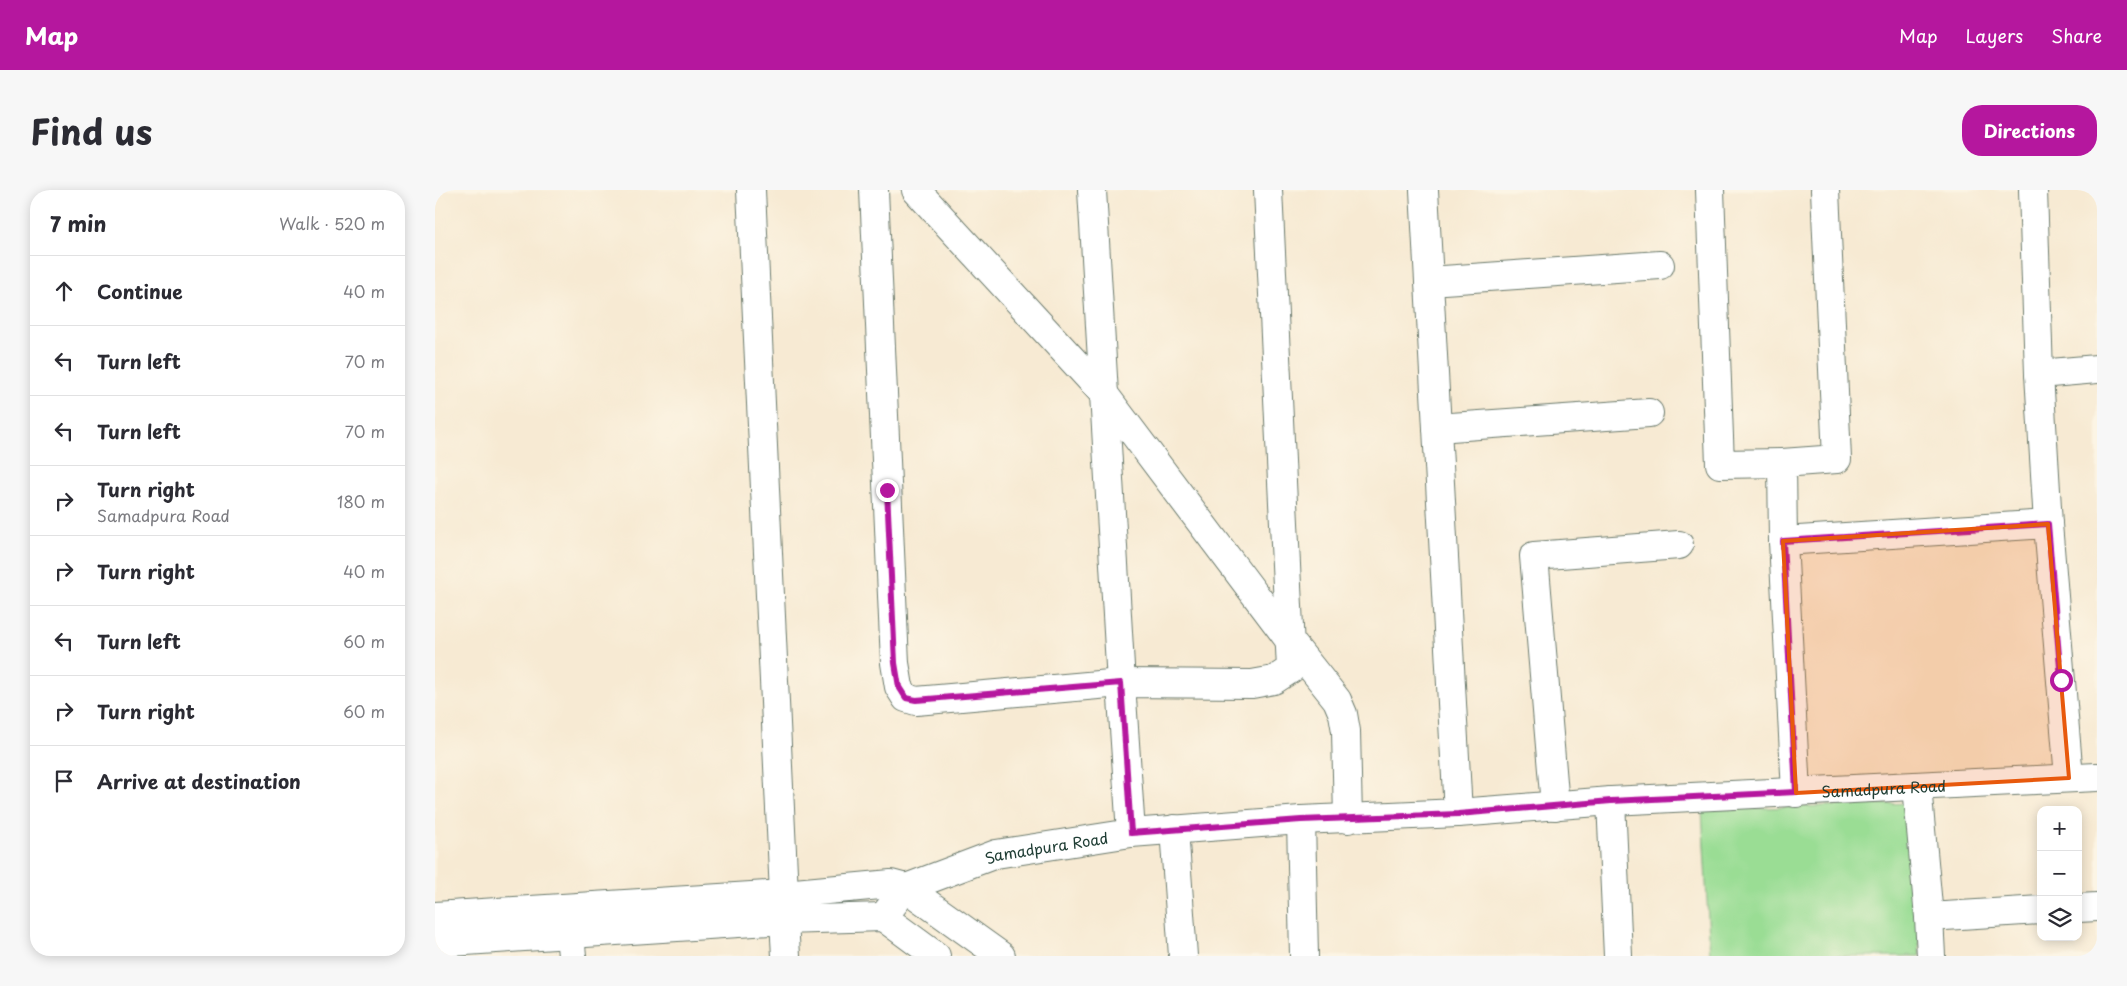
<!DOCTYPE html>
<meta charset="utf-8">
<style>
body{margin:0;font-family:"Playpen Sans",sans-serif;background:#f7f7f7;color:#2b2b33}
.controls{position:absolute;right:15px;bottom:15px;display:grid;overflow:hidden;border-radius:10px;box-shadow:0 2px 12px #0003}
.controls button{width:45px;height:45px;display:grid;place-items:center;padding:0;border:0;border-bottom:1px solid #e1e1e2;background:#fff;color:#2b2b33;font:25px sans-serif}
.stop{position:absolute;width:15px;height:15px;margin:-11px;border:4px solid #b5179e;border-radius:50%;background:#fff}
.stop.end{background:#b5179e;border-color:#fff;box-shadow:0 1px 5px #0008}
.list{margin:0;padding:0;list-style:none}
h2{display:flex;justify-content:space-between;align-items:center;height:65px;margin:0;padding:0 20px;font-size:21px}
h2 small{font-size:16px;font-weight:400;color:#7c7c81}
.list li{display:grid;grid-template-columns:32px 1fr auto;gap:15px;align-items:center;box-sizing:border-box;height:70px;padding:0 20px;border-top:1px solid #e1e1e2}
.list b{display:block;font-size:19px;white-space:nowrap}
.list p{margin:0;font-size:16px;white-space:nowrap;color:#7c7c81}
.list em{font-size:16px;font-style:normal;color:#7c7c81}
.icon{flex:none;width:28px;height:28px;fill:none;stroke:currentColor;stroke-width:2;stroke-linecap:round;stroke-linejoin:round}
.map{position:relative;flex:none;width:1662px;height:766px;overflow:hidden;border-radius:20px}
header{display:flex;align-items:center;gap:30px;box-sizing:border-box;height:70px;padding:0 25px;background:#b5179e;color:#fff}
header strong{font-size:24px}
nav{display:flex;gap:28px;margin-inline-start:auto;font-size:18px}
.intro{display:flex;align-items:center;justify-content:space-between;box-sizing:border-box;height:120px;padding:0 30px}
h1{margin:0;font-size:35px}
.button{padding:12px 22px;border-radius:20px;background:#b5179e;color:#fff;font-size:18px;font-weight:700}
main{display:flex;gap:30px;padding:0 30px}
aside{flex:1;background:#fff;border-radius:20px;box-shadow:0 2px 12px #0003}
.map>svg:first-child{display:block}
</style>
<header>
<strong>Map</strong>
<nav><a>Map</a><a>Layers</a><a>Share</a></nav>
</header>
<div class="intro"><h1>Find us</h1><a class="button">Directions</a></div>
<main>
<aside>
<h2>7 min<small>Walk · 520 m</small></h2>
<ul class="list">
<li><svg class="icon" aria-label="ahead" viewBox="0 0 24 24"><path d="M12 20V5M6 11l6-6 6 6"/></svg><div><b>Continue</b></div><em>40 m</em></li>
<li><svg class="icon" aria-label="left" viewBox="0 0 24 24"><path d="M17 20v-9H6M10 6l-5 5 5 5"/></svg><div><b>Turn left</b></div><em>70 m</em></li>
<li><svg class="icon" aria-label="left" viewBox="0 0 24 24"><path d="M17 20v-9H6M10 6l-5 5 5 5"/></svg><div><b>Turn left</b></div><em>70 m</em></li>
<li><svg class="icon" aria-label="right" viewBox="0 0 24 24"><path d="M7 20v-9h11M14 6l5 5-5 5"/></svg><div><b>Turn right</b><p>Samadpura Road</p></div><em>180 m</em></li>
<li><svg class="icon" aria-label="right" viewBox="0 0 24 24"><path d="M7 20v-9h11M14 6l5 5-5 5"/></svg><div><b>Turn right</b></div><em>40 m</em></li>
<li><svg class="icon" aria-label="left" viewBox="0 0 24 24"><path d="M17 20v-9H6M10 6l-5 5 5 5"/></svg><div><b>Turn left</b></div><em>60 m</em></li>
<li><svg class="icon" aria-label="right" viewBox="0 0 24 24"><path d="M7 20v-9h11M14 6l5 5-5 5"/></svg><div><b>Turn right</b></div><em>60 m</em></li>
<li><svg class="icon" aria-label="arrive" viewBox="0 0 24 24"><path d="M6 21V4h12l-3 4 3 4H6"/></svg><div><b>Arrive at destination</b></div></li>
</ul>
</aside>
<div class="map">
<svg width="1662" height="766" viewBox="0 0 1662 766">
<rect width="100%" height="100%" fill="#fcf5e5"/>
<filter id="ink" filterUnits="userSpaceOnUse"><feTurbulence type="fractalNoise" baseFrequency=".02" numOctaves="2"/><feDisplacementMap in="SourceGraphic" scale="10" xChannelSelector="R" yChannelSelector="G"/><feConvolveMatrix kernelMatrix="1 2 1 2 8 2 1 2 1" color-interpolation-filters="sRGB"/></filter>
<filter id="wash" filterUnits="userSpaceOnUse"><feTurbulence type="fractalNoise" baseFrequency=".0096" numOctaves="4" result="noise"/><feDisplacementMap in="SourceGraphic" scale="20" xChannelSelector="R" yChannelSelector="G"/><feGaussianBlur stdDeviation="1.12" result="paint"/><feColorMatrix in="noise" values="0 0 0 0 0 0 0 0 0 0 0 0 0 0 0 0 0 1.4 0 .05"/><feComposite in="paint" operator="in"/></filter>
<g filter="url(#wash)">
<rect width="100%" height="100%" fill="#f7ead3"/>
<!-- green -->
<path fill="#9add94" stroke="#5c8d64" d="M1477 613 1485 766H1275L1267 620Z"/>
</g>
<g filter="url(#ink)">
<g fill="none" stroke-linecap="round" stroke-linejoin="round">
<defs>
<g id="minor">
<path d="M316 0 349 704"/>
<path d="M439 0 460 473 464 497 471 508 481 511 686 493 817 494 839 490 856 479 833 0"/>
<path d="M481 0 669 204 855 451 902 510 908 524 911 541 913 629"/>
<path d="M657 0 686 493 696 643"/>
<path d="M989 0 1023 623"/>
<path d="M1275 0 1285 274 1347 273"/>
<path d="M1598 0 1604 184 1613 334 1634 588"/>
<path d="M994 91 1225 75"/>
<path d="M1604 184 1662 179"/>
<path d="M1002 238 1214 223"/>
<path d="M1348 351 1613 334"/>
<path d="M1482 596 1494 727 1606 720"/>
<path d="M1361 603 1348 351 1347 273 1402 269 1390 0"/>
<path d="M1176 611 1183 766"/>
<path d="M1120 616 1099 366 1244 355"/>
<path d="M866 630 869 766"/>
<path d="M739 639 748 766"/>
<path d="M1643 718 1662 717"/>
<path id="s1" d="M448 727 471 698 561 664 696 643 866 630 1023 623 1176 611 1662 587"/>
<path d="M1494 727 1496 766"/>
<path d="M349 730 351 766"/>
<path d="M135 744 137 766"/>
</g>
<path id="major" d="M0 726 349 704 456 694 471 698 566 766
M0 753 349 730 448 727 501 766"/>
</defs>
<!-- minor casing -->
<use href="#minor" stroke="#6b7a6c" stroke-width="30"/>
<!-- major casing -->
<use href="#major" stroke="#6b7a6c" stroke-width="30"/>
<!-- minor -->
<use href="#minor" stroke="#fff" stroke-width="28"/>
<!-- major -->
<use href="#major" stroke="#fff" stroke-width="28"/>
</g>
</g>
<g fill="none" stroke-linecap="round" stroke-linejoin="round" filter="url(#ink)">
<!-- route -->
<path stroke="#b5179e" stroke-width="6" d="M452 300 460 473 464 497 471 508 481 510 686 493 696 643 866 630 1023 624 1176 611 1361 602 1348 351 1613 334 1626 490"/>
</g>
<!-- marked area -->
<path fill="#e8590c" fill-opacity="0.2" stroke="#e8590c" stroke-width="4" stroke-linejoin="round" d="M1613 334 1634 588 1361 603 1348 351Z"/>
<g text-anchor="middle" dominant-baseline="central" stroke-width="5" stroke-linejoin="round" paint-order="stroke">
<!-- street labels -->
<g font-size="15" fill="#1f3d34" stroke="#fcf5e5">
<text stroke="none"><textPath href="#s1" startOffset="1024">Samadpura Road</textPath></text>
<text stroke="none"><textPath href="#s1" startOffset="184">Samadpura Road</textPath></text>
</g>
</g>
</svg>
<div class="controls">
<button>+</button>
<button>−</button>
<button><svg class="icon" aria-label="layers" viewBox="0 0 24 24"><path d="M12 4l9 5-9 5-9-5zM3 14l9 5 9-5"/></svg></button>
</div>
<div class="stop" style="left:1626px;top:490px"></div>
<div class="stop end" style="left:452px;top:300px"></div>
</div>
</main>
